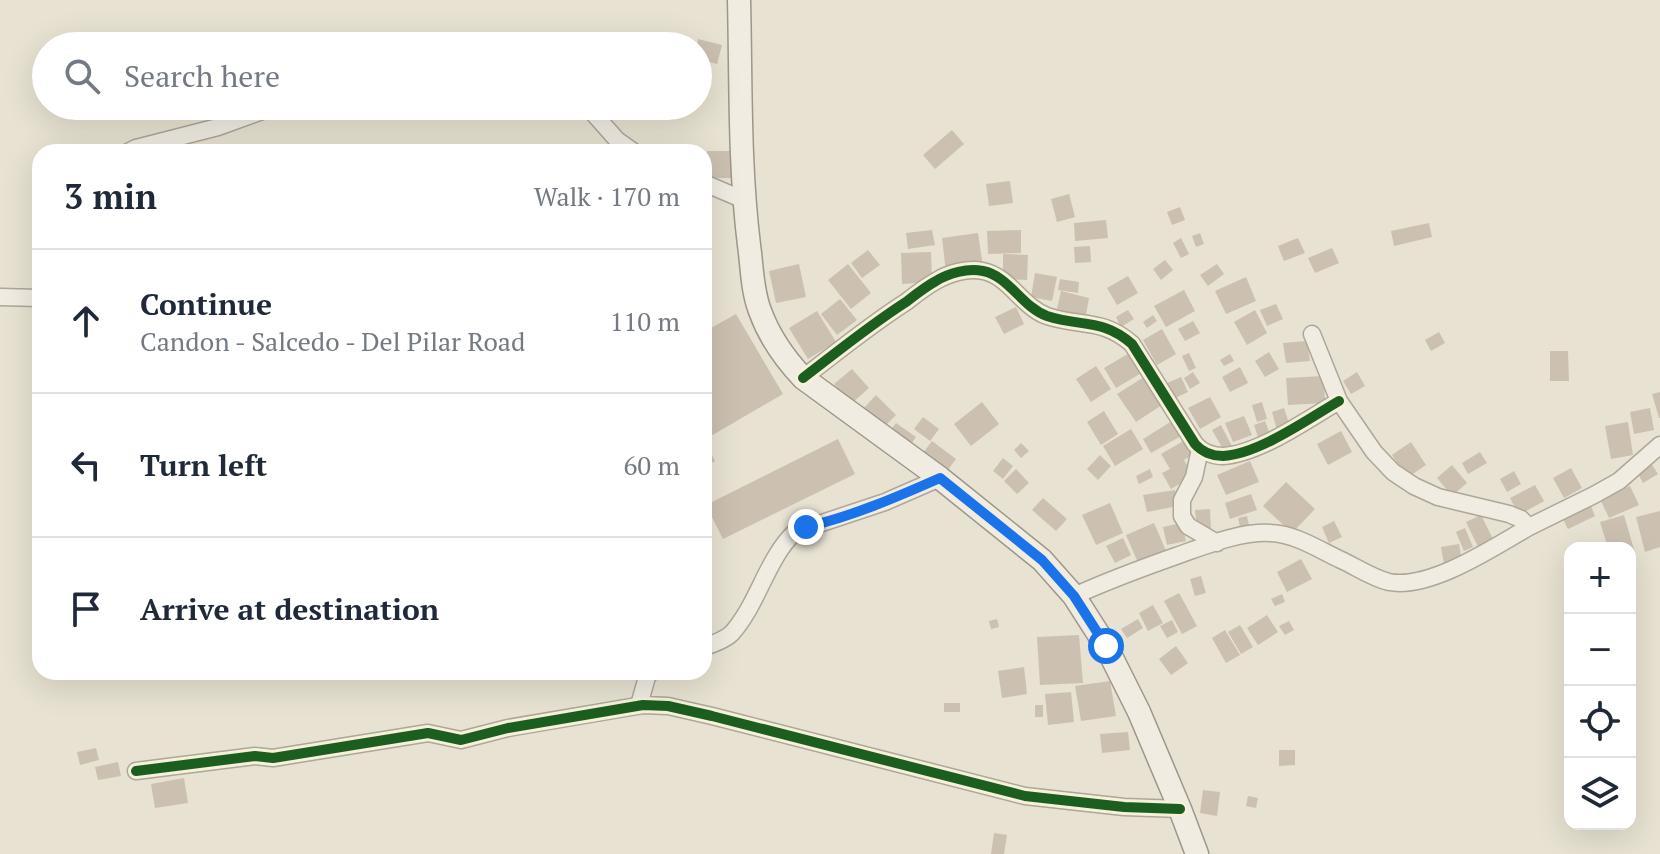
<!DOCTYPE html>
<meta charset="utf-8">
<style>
body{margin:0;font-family:"PT Serif",serif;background:#f2f2f3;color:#1f2937}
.controls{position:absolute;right:24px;bottom:24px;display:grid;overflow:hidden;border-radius:16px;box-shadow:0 8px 32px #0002}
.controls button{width:72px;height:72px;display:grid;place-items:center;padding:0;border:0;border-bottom:2px solid #e0e1e3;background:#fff;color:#1f2937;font:40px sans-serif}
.stop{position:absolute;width:24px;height:24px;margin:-18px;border:6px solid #1a73e8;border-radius:50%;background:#fff}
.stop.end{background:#1a73e8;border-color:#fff;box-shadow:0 2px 8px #0008}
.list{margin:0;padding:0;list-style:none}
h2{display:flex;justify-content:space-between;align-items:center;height:104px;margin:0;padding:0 32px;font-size:34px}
h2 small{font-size:26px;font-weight:400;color:#747a83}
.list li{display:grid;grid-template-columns:52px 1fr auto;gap:24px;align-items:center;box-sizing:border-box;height:144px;padding:0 32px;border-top:2px solid #e0e1e3}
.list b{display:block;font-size:30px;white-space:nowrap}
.list p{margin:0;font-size:26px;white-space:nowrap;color:#747a83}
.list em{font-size:26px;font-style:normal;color:#747a83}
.icon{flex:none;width:44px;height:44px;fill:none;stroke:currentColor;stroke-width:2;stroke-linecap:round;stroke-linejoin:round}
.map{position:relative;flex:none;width:1660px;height:854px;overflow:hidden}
.search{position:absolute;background:#fff;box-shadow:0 8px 32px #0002;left:32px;top:32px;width:680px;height:88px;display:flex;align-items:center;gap:20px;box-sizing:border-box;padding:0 28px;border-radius:44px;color:#747a83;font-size:30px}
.panel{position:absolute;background:#fff;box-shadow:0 8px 32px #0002;left:32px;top:144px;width:680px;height:536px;border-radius:24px}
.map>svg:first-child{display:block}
</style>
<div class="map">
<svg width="1660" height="854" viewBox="0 0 1660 854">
<rect width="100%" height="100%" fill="#e7e2d1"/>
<!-- building -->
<path fill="#ccc0b1" d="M698 39 722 45 717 64 698 59 697 46Z
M952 130 964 144 935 169 923 155Z
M707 151H731V178H707Z
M1010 181 1013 203 989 206 986 184Z
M1069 194 1075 217 1057 222 1051 199Z
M1180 207 1185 220 1172 225 1167 212Z
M1106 220 1108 238 1075 241 1074 223Z
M1429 223 1432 237 1394 246 1391 231Z
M932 230 935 245 908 249 906 233Z
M1021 230V253L988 254 987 231Z
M978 233 983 267 946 272 942 238Z
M1200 233 1204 244 1196 247 1192 236Z
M1181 238 1189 254 1181 258 1173 243Z
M1298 238 1305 253 1284 261 1278 246Z
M1090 246 1091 262 1075 263 1074 247Z
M1332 248 1339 263 1315 273 1308 258Z
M868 250 880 265 862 278 851 263Z
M931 252 932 282 902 284 901 253Z
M1003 254 1028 255 1027 280 1003 279Z
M1165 260 1173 270 1161 280 1153 269Z
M799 264 806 297 776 303 769 271Z
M848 264 871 293 851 309 828 280Z
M1217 264 1224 274 1208 286 1200 275Z
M1035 273 1057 277 1052 301 1031 297Z
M1128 276 1138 293 1117 305 1107 288Z
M1246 277 1256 301 1226 314 1215 291Z
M1060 279 1079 282 1078 293 1058 290Z
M1184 290 1195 311 1166 327 1154 306Z
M1061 291 1089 298 1086 315 1057 309Z
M840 299 857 320 837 335 821 314Z
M1276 304 1283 319 1267 326 1260 310Z
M1016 307 1024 324 1004 334 995 317Z
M1128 310 1134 319 1121 327 1116 317Z
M1255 310 1267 333 1247 345 1234 322Z
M817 311 836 342 808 359 789 328Z
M736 314 783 394 704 440 715 461 704 467V332Z
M1153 315 1157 321 1147 328 1143 322Z
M1193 321 1200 333 1185 341 1178 329Z
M1162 329 1176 354 1157 365 1143 340Z
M1439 332 1445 343 1431 351 1425 340Z
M1307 341 1310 361 1286 363 1283 343Z
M1550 351H1568L1569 381H1550Z
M1131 352 1143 372 1116 388 1104 368Z
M1269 352 1279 369 1265 377 1255 361Z
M1189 353 1196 368 1189 371 1182 356Z
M1230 354 1234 361 1224 366 1220 360Z
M1096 366 1111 389 1091 402 1076 379Z
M1240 367 1248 383 1230 392 1222 377Z
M852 369 869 388 851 404 834 384Z
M1193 372 1200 383 1190 389 1184 378Z
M1357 372 1365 386 1351 394 1343 381Z
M1324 376 1325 403 1288 405 1286 378Z
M1144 377 1162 405 1136 422 1117 394Z
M1181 377 1188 392 1175 398 1167 383Z
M1660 392V418H1659L1652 394Z
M876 395 896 415 882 429 863 409Z
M1210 397 1221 417 1200 429 1188 408Z
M982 402 999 424 971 446 954 424Z
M1262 402 1267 419 1257 422 1252 405Z
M1284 408 1290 426 1277 430 1272 412Z
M1650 408 1654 430 1634 434 1630 412Z
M1104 411 1118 434 1101 445 1087 422Z
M1244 416 1252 435 1233 442 1225 423Z
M923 417 939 429 930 441 914 429Z
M1172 421 1181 436 1151 453 1143 439Z
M1265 421 1272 439 1260 443 1254 425Z
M1628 422 1633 455 1611 459 1605 426Z
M896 423 916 437 906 451 886 436Z
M1221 425 1234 450 1226 454 1212 430Z
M1131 429 1143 449 1115 466 1103 446Z
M1341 431 1352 452 1328 465 1317 444Z
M838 439 855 474 723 539 706 505Z
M1185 440 1194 454 1184 460 1193 476 1171 489 1162 473 1170 469 1161 454Z
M932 441 956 459 944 475 920 457Z
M1411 442 1426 465 1407 478 1392 455Z
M1021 443 1029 451 1021 458 1014 450Z
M1480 452 1487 463 1468 474 1462 463Z
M1100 455 1111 466 1098 480 1087 469Z
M1003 458 1013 466 1003 479 993 471Z
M1250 461 1259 482 1226 495 1217 475Z
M1651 463 1658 474 1643 483 1637 472Z
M1452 465 1467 483 1452 496 1437 478Z
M1571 468 1582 488 1564 498 1553 478Z
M1016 469 1029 483 1017 494 1004 481Z
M1150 469 1153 477 1139 484 1136 476Z
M1514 471 1521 484 1507 492 1500 479Z
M1286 482 1315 509 1292 533 1263 506Z
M1535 485 1544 501 1519 515 1510 498Z
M1630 486 1639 505 1609 518 1600 499Z
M1175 490 1178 506 1147 512 1143 495Z
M1251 494 1257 510 1230 519 1225 503Z
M1043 498 1067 519 1056 531 1032 510Z
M1110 503 1123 533 1096 545 1082 515Z
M1591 506 1595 516 1568 529 1563 519Z
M1210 509 1211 530 1197 531 1195 510Z
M1660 511V547L1645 552 1636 517Z
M1481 515 1495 543 1480 551 1466 522Z
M1624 515 1635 553 1630 554V548H1608L1600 522Z
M1247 516 1250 530 1241 532 1238 518Z
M1334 521 1342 537 1329 543 1322 527Z
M1154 523 1167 553 1139 565 1126 535Z
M1182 523 1186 541 1167 545 1163 527Z
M1465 528 1473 547 1464 551 1456 532Z
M1123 538 1131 555 1115 563 1106 546Z
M1459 544 1462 561 1444 564 1441 547Z
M1301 559 1312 579 1287 592 1277 572Z
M1201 576 1206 593 1195 596 1190 579Z
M1179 593 1197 626 1182 634 1164 601Z
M1282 594 1285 602 1275 606 1271 599Z
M1153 605 1163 623 1148 631 1139 613Z
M1267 615 1278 632 1258 645 1247 628Z
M997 619 999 627 991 629 989 621Z
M1138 619 1143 628 1127 638 1121 629Z
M1172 620 1178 632 1167 638 1160 626Z
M1289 621 1294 630 1285 635 1279 626Z
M1240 625 1253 647 1241 654 1228 632Z
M1225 630 1240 655 1226 663 1212 638Z
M1079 635 1083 683 1040 685 1037 637Z
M1176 646 1188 663 1171 675 1159 659Z
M1024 667 1027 694 1002 698 998 671Z
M1110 681 1116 716 1081 721 1075 686Z
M1071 692 1074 722 1048 725 1045 694Z
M944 703H960V712H944Z
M1035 705H1043V717H1035Z
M1128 732 1130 750 1102 753 1100 734Z
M96 748 99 760 80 765 77 752Z
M1279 750H1295V765L1279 766Z
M118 762 121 776 98 780 95 767Z
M184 778 188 803 155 808 151 784Z
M1203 790 1220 792 1217 816 1200 813Z
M1248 796 1258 798 1256 808 1246 806Z
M994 833 1007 835 1004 854H991Z"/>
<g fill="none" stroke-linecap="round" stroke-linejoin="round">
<defs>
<path id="minor" d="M587 106 617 140 634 152
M128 152 136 148 218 127 276 106
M704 183 744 200
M0 297 40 298
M1312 334 1339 401 1374 452 1393 472 1414 486 1438 497 1509 514 1521 519 1529 527 1594 495 1619 481 1660 445
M803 378C837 352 870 325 906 302 915 295 925 287 936 281 949 273 967 268 983 271 1009 276 1022 307 1047 316 1080 327 1103 318 1132 344L1195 444C1202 452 1213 456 1223 456 1259 454 1308 419 1339 401
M1200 449 1194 477 1182 500V516L1188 526 1217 543
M1074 596C1107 581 1142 568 1176 556 1205 546 1240 531 1271 533 1295 534 1318 549 1339 559 1355 566 1372 578 1389 582 1430 590 1494 547 1529 527
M704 647C713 644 725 640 732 633 758 604 767 558 795 532L885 502 940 478
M639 705 647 677 651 672
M136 771 255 756 273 758 428 733 461 740 508 728 643 705 668 706 712 716 1025 796 1124 807 1180 809"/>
<path id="secondary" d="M739 0C741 82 739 164 749 245 752 266 752 291 760 311 769 336 785 359 803 378L940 478 1042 560 1074 596 1106 646 1139 712 1180 809 1197 854"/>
</defs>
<!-- minor casing -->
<use href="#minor" stroke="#ada799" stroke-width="19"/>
<!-- secondary casing -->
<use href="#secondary" stroke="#9d9689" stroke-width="25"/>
<!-- minor -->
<use href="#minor" stroke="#f0ece2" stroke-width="16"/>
<!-- secondary -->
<use href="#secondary" stroke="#f0ece2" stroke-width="22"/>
<defs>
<path id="cycleway" d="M803 378C837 352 870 325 906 302 915 295 925 287 936 281 949 273 967 268 983 271 1009 276 1022 307 1047 316 1080 327 1103 318 1132 344L1195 444C1202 452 1213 456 1223 456 1259 454 1308 419 1339 401
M136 771 255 756 273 758 428 733 461 740 508 728 643 705 668 706 712 716 1025 796 1124 807 1180 809"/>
</defs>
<!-- cycleway casing -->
<use href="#cycleway" stroke="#f8f0d7" stroke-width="15"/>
<!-- cycleway -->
<use href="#cycleway" stroke="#1b5e20" stroke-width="10"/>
</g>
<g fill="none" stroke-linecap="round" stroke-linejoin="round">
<!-- route -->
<path stroke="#1a73e8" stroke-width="10" d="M806 527C853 516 897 497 940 478L1042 560 1074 596 1106 646"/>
</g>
</svg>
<div class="controls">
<button>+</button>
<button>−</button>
<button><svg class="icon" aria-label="locate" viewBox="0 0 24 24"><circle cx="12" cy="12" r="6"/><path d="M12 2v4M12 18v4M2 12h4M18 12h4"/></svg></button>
<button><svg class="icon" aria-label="layers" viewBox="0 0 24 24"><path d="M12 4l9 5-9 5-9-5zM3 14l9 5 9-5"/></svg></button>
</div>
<div class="stop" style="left:1106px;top:646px"></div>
<div class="stop end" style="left:806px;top:527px"></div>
<div class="search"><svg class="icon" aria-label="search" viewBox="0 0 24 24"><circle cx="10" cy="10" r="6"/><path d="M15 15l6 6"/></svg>Search here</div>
<section class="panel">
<h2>3 min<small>Walk · 170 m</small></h2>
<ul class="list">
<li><svg class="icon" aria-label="ahead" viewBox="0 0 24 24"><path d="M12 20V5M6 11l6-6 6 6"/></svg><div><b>Continue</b><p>Candon - Salcedo - Del Pilar Road</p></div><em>110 m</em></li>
<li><svg class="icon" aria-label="left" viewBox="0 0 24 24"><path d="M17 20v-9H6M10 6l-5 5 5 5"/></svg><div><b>Turn left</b></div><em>60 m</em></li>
<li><svg class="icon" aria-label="arrive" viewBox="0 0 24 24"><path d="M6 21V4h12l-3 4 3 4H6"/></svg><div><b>Arrive at destination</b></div></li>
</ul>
</section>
</div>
